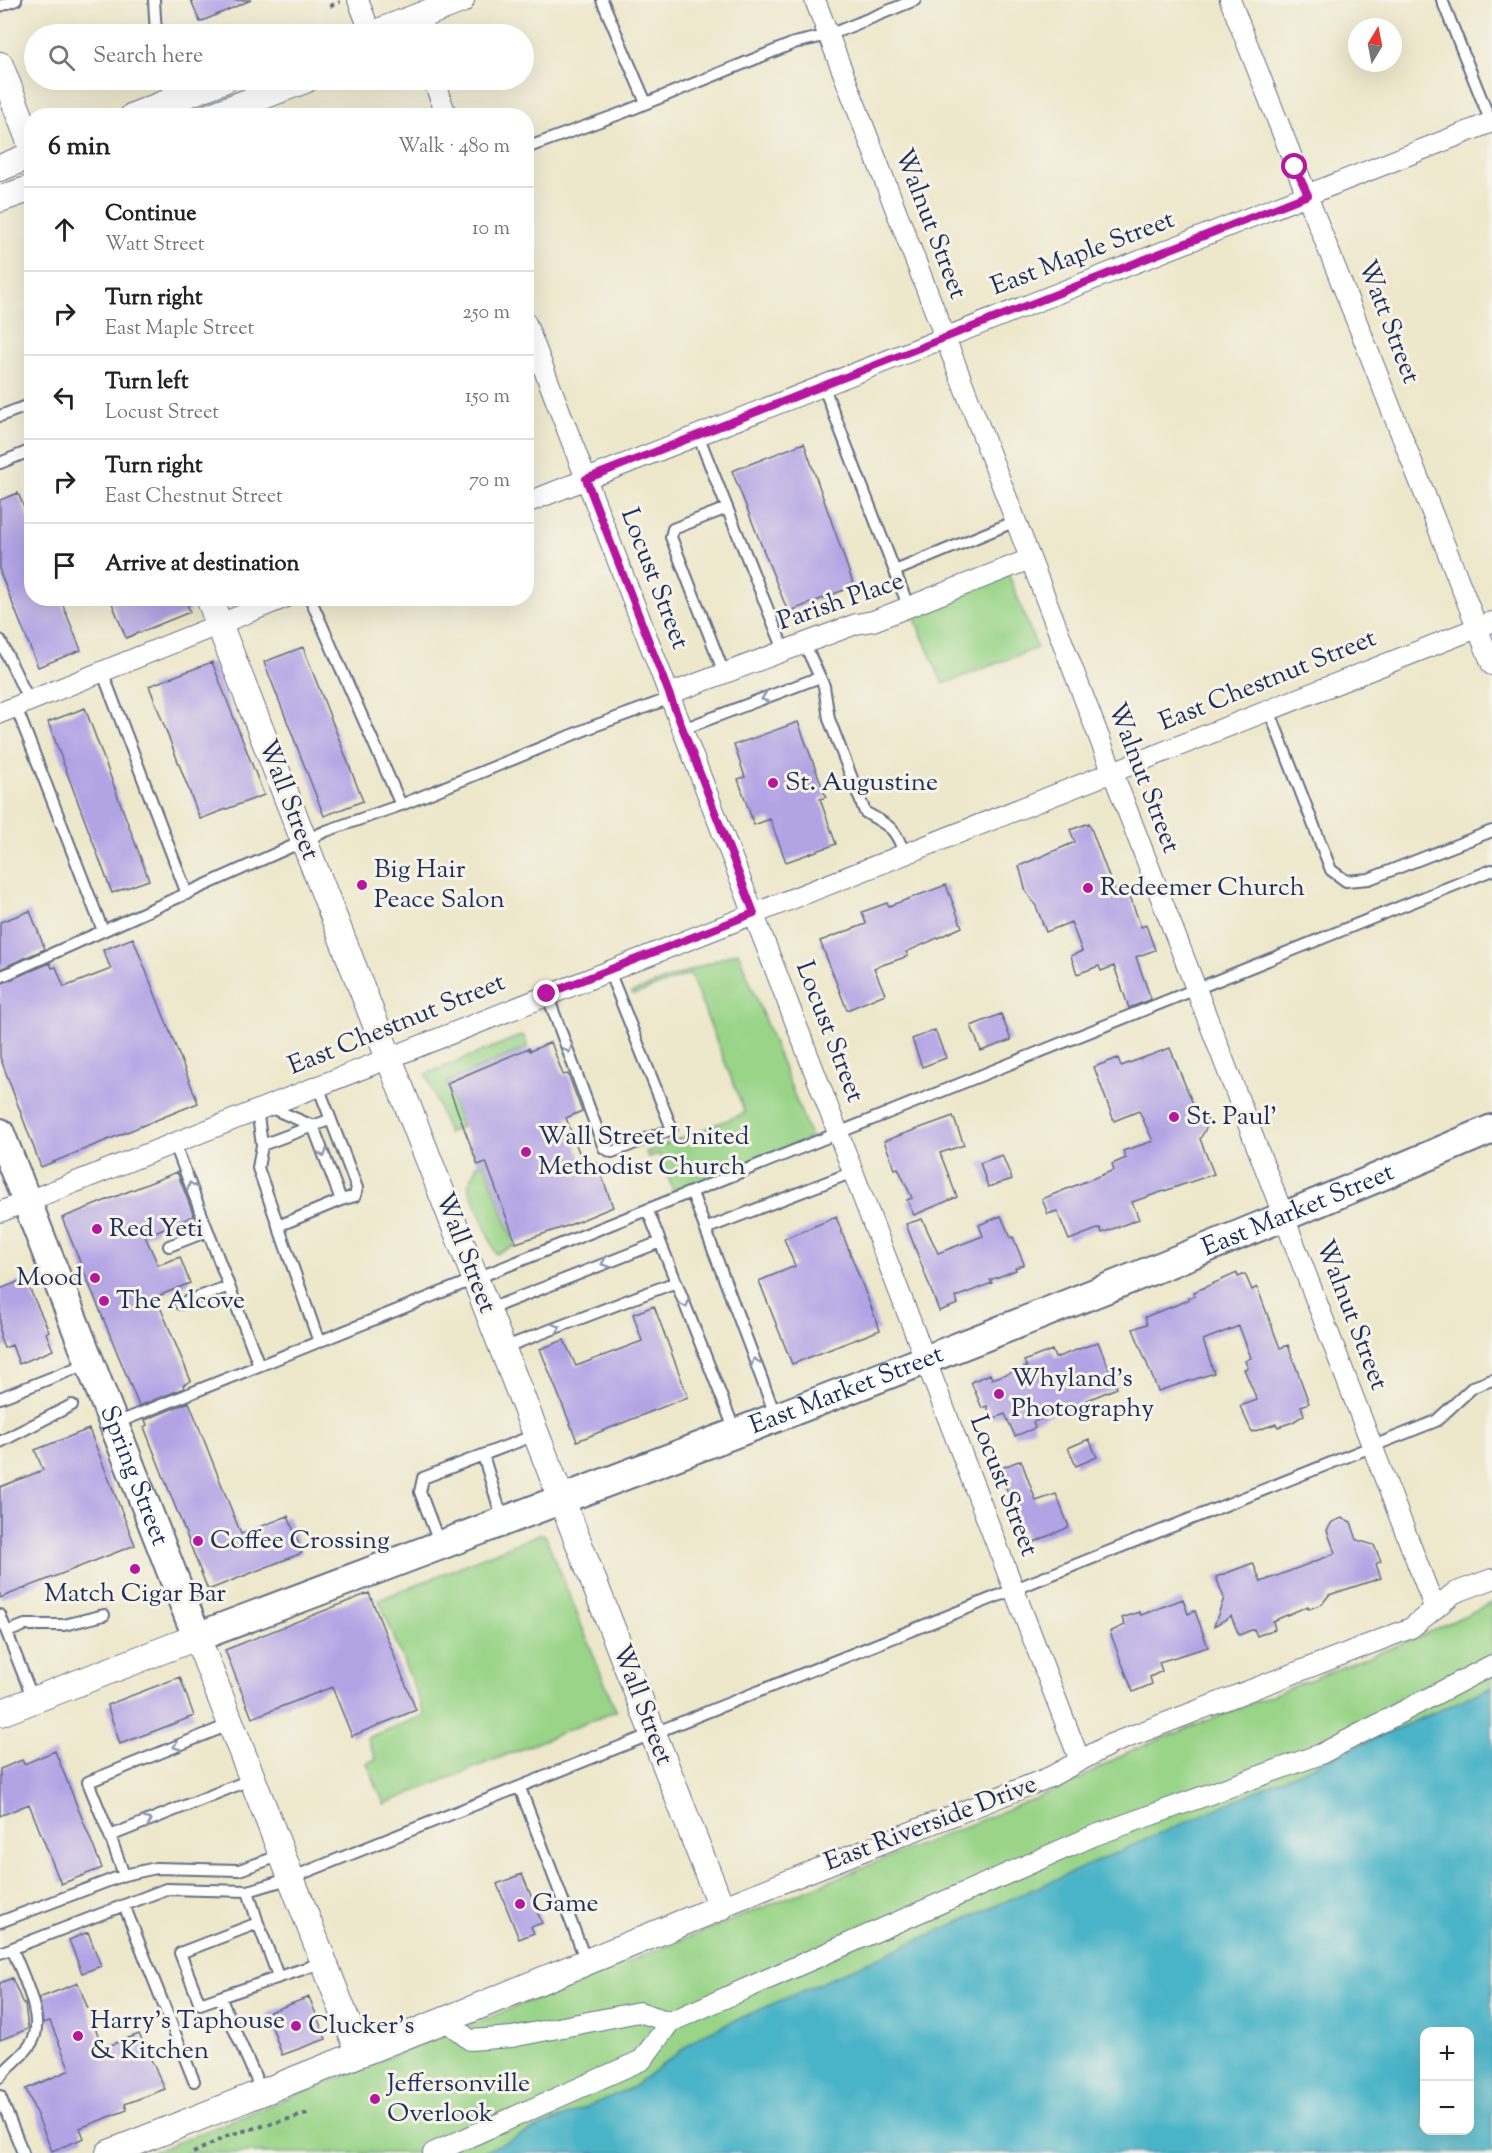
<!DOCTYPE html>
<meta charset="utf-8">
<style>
body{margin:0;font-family:"Sorts Mill Goudy",serif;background:#f6f6f6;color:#222}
.controls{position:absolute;right:18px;bottom:18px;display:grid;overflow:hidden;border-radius:12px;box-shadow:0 6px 24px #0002}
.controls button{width:54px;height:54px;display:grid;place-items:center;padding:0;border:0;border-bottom:2px solid #e0e0e0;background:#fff;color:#222;font:30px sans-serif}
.compass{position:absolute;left:1348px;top:18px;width:54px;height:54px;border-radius:50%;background:#fff;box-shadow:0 6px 24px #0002;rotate:10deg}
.stop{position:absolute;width:18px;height:18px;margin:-14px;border:4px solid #b5179e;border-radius:50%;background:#fff}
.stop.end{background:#b5179e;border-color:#fff;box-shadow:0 2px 6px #0008}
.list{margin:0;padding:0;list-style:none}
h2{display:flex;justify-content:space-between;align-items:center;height:78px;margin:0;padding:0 24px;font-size:26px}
h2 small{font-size:20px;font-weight:400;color:#767676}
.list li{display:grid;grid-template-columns:39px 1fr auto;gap:18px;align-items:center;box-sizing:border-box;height:84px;padding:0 24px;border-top:2px solid #e0e0e0}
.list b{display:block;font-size:22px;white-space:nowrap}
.list p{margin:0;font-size:20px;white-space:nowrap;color:#767676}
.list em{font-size:20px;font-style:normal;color:#767676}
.icon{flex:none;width:33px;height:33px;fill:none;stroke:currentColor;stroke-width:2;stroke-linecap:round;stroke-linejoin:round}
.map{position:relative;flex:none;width:1492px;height:2153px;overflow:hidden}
.search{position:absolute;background:#fff;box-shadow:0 6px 24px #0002;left:24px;top:24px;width:510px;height:66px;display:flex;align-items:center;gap:15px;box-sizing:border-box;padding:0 21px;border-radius:33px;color:#767676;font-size:22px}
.panel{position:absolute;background:#fff;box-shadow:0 6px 24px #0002;left:24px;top:108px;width:510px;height:498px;border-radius:24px}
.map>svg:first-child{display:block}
</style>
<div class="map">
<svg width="1492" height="2153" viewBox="0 0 1492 2153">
<rect width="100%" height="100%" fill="#f7f3e8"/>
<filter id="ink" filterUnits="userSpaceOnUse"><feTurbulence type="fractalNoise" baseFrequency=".0167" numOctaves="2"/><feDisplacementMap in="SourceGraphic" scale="12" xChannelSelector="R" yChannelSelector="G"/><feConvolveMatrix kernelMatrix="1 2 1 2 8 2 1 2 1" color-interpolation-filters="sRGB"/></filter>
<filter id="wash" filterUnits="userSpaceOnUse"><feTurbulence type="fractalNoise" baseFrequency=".008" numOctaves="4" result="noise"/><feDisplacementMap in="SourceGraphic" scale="24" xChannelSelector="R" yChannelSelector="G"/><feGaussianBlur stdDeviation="1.35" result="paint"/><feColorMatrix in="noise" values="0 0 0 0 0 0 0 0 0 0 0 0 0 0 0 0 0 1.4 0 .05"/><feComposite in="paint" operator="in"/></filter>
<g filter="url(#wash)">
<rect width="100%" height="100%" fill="#ede7cb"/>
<!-- green -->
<path fill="#99d488" stroke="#5a8273" stroke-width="1.5" d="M1008 573 1037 648 943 684 916 622V610Z
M738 952 811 1138 675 1195 659 1154 648 1157 646 1152 745 1113 690 974 634 995 631 993Z
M523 1035 528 1047 446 1082 462 1127 448 1133 426 1074Z
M485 1163 515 1246 496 1254 468 1186 477 1165Z
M539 1534 545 1535 616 1711 384 1804 367 1763 376 1759 367 1738 425 1715 379 1600Z
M1492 1603V1687L700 2036 633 2087 480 2153H151L1071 1784 1126 1753 1423 1635Z"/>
<!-- water -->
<path fill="#49b3c7" stroke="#327192" stroke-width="1.5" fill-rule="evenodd" d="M1492 1687V2153H480L633 2087 700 2036ZM1424 2032H1470V2130H1424Z"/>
<g id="blocks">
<!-- building -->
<path fill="#b2a3e5" d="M191 0H251L200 22Z
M804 443 854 586 788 612 732 471Z
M18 493 32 526V598H60L81 650 38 667 0 572V500Z
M110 598H185L190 612 126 638Z
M303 647 363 801 324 816 264 662Z
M212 662 264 795 200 819 149 686Z
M85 708 149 880 112 893 48 722Z
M798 722 826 797 820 799 836 844 786 862 770 819 754 825 738 779 745 777 734 745Z
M1089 823 1114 890 1126 885 1141 927 1146 925 1155 950 1136 957 1151 999 1129 1008 1114 966 1101 971 1099 966 1077 974 1071 956 1082 951 1071 922 1046 932 1036 906 1026 892 1019 866 1075 842 1070 830Z
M946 885 962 927 906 952 908 956 874 968 885 994 847 1010 820 941 866 924 862 912 887 903 889 906Z
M30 911 45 949 0 969V922Z
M133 938 198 1103 41 1167 0 1057V984L50 963 52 968 56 967 64 987 111 969 103 950Z
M1001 1014 1011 1040 981 1051 971 1026Z
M935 1030 946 1058 922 1067 912 1039Z
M551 1042 563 1075 568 1074 582 1111 566 1118 585 1168 597 1163 613 1207 567 1226 516 1243 486 1162 478 1165 447 1083 529 1048 530 1051Z
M1170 1048 1195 1109 1204 1112 1209 1123 1200 1139 1214 1174 1132 1202 1139 1219 1102 1233 1100 1228 1069 1240 1057 1211 1048 1214 1042 1199 1114 1170 1112 1164 1126 1158 1123 1151 1153 1141 1139 1111 1114 1121 1094 1067 1118 1058 1121 1066Z
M953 1116 964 1145 940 1153 957 1197 914 1215 907 1200 912 1198 898 1168 895 1169 884 1141Z
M1002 1155 1012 1179 988 1187 980 1163Z
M177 1172 194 1216 145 1236 158 1265 180 1257 190 1283 156 1297 191 1381 183 1385 184 1388 139 1406 62 1218Z
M1001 1216 1011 1238 1013 1237 1024 1264 1015 1268 1016 1270 990 1280 992 1283 956 1297 958 1304 939 1311 906 1224 922 1219 938 1253 983 1236 979 1225Z
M836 1217 880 1330 792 1364 759 1281 795 1266 784 1239Z
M1237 1273 1238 1277 1245 1274 1252 1290 1257 1287 1280 1348 1288 1345 1309 1403 1301 1406 1304 1415 1293 1422 1278 1427 1276 1424 1252 1432 1240 1406 1257 1400 1244 1369 1248 1368 1245 1361 1251 1358 1239 1326 1203 1340 1214 1373 1158 1391 1133 1329 1147 1324 1145 1317 1189 1300 1188 1298 1195 1296 1194 1292Z
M25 1279 49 1331 46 1333 53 1350 19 1364 12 1345 4 1348 0 1338V1289Z
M654 1306 688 1397 577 1441 540 1349 564 1340 576 1366 642 1341 633 1314Z
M1098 1342 1117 1388 1033 1422 1035 1428 1015 1436 1005 1414 992 1419 987 1406 982 1408 971 1382 990 1374 992 1379 1027 1367 1024 1361 1052 1350 1055 1358Z
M189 1402 241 1534 288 1516 302 1553 208 1590 144 1427 147 1425 145 1420Z
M89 1429 135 1545 0 1598V1487L43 1470 35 1450Z
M1089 1439 1097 1457 1076 1466 1068 1448Z
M1021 1460 1036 1501 1056 1494 1069 1527 1034 1542 1033 1539 1027 1542 999 1469Z
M1342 1518 1351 1522 1357 1540 1374 1545 1381 1561 1376 1564 1381 1578 1329 1595 1322 1604 1309 1609 1308 1606 1273 1621 1275 1629 1257 1636 1254 1629 1239 1635 1231 1616 1214 1626 1224 1598 1216 1577 1253 1563 1261 1582 1329 1556 1335 1553 1327 1530 1332 1522Z
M369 1593 416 1710 352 1736 332 1687 252 1718 225 1650Z
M1183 1599 1188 1614 1195 1611 1208 1647 1159 1662 1162 1671 1150 1677 1152 1684 1133 1692 1110 1632 1125 1625 1122 1618 1139 1612 1141 1615Z
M180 1677 194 1716 120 1744 107 1705Z
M55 1751 102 1868 61 1884 29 1804 0 1816V1769L22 1760 24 1764Z
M522 1874 542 1923 531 1927 534 1933 519 1939 497 1884Z
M88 1932 101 1966 82 1973 69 1940Z
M12 1978 23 2004H25L28 2029 0 2040V1983Z
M78 1983 103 2048 139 2034 165 2089 125 2104 127 2110 80 2128 84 2138 52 2151 26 2089 70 2070 50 2021 43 2023 39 1998Z
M309 1997 326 2039 282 2055 267 2013Z"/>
</g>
</g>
<g filter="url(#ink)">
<use href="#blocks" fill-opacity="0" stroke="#646f84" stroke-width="1.5"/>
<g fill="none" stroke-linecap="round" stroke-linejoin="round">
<defs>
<path id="service" d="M154 0 156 34
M602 0 646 103
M1442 0 1492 125
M0 6 16 0
M164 80 171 100
M526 148 622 113 794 43 829 35 915 0
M823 385 909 608
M0 416 32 404
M698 435 784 650
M0 463 32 450
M895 571 1016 521
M310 598 401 805
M0 640 29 701
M804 643 824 686 829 719 865 812C888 826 895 826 904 853
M102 671 187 894
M724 673 671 537 673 529 727 508
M16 707 103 931
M1269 710 1331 870 1346 881 1369 879 1492 831
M683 729 820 677
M0 977 326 831 401 805 594 726 671 698
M547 994 604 1148 612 1152 672 1129 609 971
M318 1086 357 1188 355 1196 341 1200
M269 1107 313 1126 341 1200 278 1226
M257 1109 262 1145 258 1168 319 1342
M174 1142 259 1365
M262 1145 329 1120
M692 1193 776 1417
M648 1211 735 1431
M705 1229 853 1172
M169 1246 208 1231
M180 1304 229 1286
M487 1310 660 1242
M503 1348 676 1282
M0 1398 89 1363
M114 1424 1492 870
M0 1442 72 1405
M483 1455 503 1521
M440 1545 420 1492 423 1478 535 1435
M0 1615 33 1699
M7 1632 25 1625H64L104 1615
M231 1724 88 1782 110 1836 252 1779
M520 1788 586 1961
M110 1836 124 1875 156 1868 239 1870 282 1855
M248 1891 258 1923
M124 1905 194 2081
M0 1922 124 1875
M0 1953 166 1889 248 1891 291 1878 1436 1421 1473 1387 1492 1380
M220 1997 200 2004 180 1953 258 1923 278 1976
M0 2077C9 2064 24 2056 32 2042 46 2019 21 1973 12 1948
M262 2092 220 1997 324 1962
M0 2096 23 2153"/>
<path id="minor" d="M358 0 371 34
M815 0 1435 1609
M1230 0 1492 665
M433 80 447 116
M526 323 1080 1761
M526 503 1492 122
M669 694 856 624 873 621 1030 559
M0 713 284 598
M0 1212 1492 622
M721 1907 1050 1777 1111 1744 1411 1628 1454 1593 1492 1579
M445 2020 470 2040 512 2037 639 2012 670 2022
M433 2153 642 2060 670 2022 1093 1836 1321 1754 1492 1665"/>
<path id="tertiary" d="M373 34 461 0
M0 65 32 147
M133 116 224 80
M211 116 305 80
M0 168 32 155
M0 199 32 188
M0 1713 197 1637 359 2052
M109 2153 445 2020 721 1907 209 598"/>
<g id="secondary">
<path id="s1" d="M0 1133 197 1637C631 1473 1066 1312 1492 1129"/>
</g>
</defs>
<!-- service casing -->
<use href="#service" stroke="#646f84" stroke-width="14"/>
<!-- minor casing -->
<use href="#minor" stroke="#646f84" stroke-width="22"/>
<!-- tertiary casing -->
<use href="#tertiary" stroke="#646f84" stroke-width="28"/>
<!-- secondary casing -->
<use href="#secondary" stroke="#646f84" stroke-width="32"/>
<!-- path -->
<path stroke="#646f84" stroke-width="4" stroke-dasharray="4.5 4.5" stroke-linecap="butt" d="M330 6 340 2
M193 2153 229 2135 311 2113"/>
<!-- service -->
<use href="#service" stroke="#fff" stroke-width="10"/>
<!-- minor -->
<use href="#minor" stroke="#fff" stroke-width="20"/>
<!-- tertiary -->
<use href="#tertiary" stroke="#fff" stroke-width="26"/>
<!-- secondary -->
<use href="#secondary" stroke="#fff" stroke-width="28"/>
</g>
<!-- one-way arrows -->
<defs><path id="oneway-chevron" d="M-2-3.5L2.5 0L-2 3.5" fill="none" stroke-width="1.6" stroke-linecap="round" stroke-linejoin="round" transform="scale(1.5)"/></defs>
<g stroke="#8d97ae">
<use href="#oneway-chevron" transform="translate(765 698) rotate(160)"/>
<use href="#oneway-chevron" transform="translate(568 1049) rotate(70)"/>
<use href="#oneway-chevron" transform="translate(323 1153) rotate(69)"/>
<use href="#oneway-chevron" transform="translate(191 1186) rotate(-111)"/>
<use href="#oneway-chevron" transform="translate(605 1263) rotate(158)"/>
<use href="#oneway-chevron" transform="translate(685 1304) rotate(68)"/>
<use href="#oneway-chevron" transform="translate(557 1328) rotate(-21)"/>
<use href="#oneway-chevron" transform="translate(755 1362) rotate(-111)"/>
<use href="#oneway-chevron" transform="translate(177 1746) rotate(158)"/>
<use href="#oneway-chevron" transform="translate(148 1821) rotate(-22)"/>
</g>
</g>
<g fill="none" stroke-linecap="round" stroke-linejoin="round" filter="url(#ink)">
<!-- route -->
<path stroke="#b5179e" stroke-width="8" d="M547 994 754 913 586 479 1308 195 1295 167"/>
</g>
<!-- markers -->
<g fill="#b5179e" stroke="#f7f3e8" stroke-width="2">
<circle cx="773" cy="783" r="6"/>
<circle cx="362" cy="885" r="6"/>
<circle cx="1088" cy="888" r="6"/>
<circle cx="1174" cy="1117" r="6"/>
<circle cx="526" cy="1152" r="6"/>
<circle cx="97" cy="1229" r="6"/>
<circle cx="95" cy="1278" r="6"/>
<circle cx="104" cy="1301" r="6"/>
<circle cx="999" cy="1394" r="6"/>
<circle cx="198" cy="1541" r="6"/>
<circle cx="135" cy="1569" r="6"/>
<circle cx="520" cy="1904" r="6"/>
<circle cx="296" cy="2026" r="6"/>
<circle cx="78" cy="2036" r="6"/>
<circle cx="375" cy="2099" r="6"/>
</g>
<g text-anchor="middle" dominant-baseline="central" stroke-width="6" stroke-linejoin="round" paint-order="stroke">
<!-- street labels -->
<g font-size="26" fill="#1b2f5e" stroke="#f7f3e8">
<text transform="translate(930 224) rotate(69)">Walnut Street</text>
<text transform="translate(1083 254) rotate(-21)">East Maple Street</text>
<text transform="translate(1388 322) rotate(69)">Watt Street</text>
<text transform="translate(654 579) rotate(69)">Locust Street</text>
<text transform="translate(841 602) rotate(-19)">Parish Place</text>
<text transform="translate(1268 681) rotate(-22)">East Chestnut Street</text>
<text transform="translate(1143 778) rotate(69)">Walnut Street</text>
<text transform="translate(288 800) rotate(69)">Wall Street</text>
<text transform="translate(397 1025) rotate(-22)">East Chestnut Street</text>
<text transform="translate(829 1032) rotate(69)">Locust Street</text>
<text stroke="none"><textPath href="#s1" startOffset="1722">East Market Street</textPath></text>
<text transform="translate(465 1253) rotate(69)">Wall Street</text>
<text transform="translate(1351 1315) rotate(69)">Walnut Street</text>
<text stroke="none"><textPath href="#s1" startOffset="1236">East Market Street</textPath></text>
<text stroke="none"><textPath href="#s1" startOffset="368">Spring Street</textPath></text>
<text transform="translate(1003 1486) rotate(69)">Locust Street</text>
<text transform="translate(642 1705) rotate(69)">Wall Street</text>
<text transform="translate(931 1824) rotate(-21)">East Riverside Drive</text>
</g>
<!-- poi labels -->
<g font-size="26" fill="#1b2f5e" stroke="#f7f3e8" text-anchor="start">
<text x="785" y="783">St. Augustine</text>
<text x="374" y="870">Big Hair<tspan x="374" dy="30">Peace Salon</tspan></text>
<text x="1100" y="888">Redeemer Church</text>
<text x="1186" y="1117">St. Paul'</text>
<text x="538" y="1137">Wall Street United<tspan x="538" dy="30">Methodist Church</tspan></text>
<text x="109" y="1229">Red Yeti</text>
<text x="83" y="1278" text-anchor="end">Mood</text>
<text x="116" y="1301">The Alcove</text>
<text x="1011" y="1379">Whyland's<tspan x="1011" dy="30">Photography</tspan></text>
<text x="210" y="1541">Coffee Crossing</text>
<text x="135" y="1594" text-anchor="middle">Match Cigar Bar</text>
<text x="532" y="1904">Game</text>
<text x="90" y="2021">Harry's Taphouse<tspan x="90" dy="30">&amp; Kitchen</tspan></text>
<text x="308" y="2026">Clucker's</text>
<text x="387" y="2084">Jeffersonville<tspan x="387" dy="30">Overlook</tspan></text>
</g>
</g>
</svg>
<div class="controls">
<button>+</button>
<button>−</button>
</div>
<svg class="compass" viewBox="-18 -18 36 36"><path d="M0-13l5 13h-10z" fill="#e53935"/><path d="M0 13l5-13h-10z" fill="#767676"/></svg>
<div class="stop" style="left:1295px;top:167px"></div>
<div class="stop end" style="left:547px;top:994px"></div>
<div class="search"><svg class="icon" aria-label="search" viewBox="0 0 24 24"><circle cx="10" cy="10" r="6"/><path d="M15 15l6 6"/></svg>Search here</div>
<section class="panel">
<h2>6 min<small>Walk · 480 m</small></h2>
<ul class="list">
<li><svg class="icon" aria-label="ahead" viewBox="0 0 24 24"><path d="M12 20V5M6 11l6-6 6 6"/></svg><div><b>Continue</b><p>Watt Street</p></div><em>10 m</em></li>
<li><svg class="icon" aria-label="right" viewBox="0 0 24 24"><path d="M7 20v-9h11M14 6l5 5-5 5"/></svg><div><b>Turn right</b><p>East Maple Street</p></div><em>250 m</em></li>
<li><svg class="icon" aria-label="left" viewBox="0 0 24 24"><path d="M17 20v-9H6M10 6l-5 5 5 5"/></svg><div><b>Turn left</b><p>Locust Street</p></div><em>150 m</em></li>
<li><svg class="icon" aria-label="right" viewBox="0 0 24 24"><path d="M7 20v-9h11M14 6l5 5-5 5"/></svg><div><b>Turn right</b><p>East Chestnut Street</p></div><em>70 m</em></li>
<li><svg class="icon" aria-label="arrive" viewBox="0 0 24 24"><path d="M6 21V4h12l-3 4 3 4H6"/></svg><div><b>Arrive at destination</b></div></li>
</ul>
</section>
</div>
